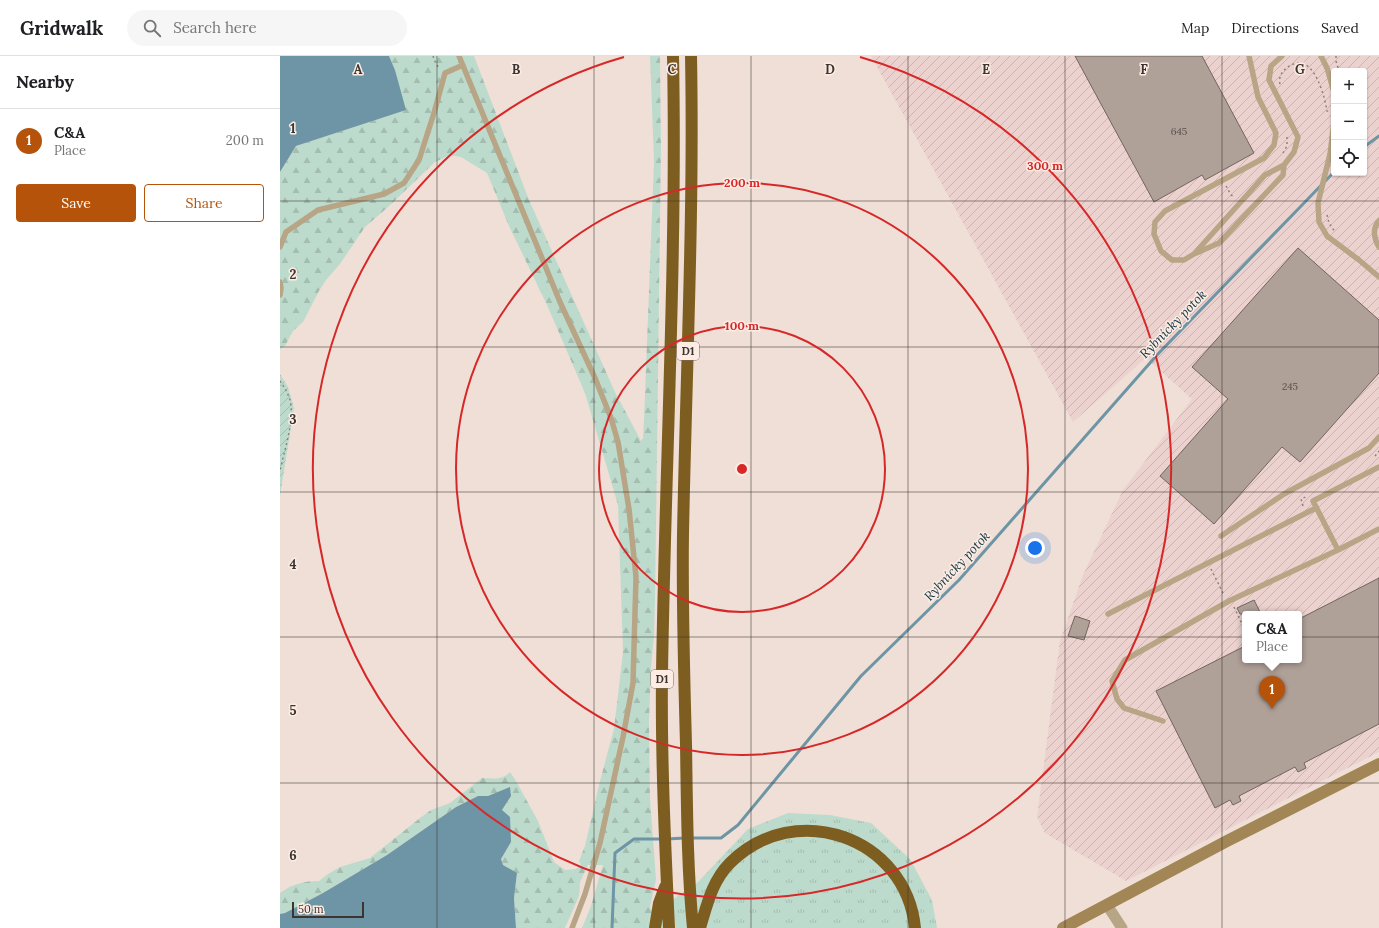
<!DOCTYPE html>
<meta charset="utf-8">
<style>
body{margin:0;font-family:Lora,serif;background:#f6f6f6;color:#202124}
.controls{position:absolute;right:12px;top:12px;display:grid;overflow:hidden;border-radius:4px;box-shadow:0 1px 3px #0004}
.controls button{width:36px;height:36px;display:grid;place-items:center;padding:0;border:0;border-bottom:1px solid #e0e0e0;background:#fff;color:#202124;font:20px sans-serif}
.scale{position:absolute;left:12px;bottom:10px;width:72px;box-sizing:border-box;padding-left:4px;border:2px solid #3b3431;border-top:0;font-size:11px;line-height:14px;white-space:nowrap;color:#3b3431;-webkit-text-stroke:3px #fdece3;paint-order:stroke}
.you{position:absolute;left:755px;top:492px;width:14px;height:14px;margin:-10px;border:3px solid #fff;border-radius:50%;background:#1a73e8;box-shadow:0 0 0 6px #1a73e833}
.badge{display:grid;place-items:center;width:26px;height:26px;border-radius:50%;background:#b45309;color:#fff;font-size:13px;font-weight:700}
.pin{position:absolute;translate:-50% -33px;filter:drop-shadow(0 1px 2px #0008)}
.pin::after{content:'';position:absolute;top:21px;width:14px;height:12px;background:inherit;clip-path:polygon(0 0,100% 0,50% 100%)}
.popup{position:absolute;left:962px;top:555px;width:60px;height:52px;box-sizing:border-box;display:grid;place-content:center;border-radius:4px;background:#fff;filter:drop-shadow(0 1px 3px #0005);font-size:13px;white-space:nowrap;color:#757577}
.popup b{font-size:15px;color:#202124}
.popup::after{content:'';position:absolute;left:50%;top:100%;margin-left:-8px;border:8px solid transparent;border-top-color:#fff}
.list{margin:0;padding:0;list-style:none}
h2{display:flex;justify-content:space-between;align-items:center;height:52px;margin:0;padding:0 16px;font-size:17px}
h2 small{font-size:13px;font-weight:400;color:#757577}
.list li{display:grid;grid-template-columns:26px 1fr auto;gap:12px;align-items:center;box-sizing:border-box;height:64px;padding:0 16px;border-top:1px solid #e0e0e0}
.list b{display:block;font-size:15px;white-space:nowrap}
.list p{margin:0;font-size:13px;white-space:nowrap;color:#757577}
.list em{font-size:13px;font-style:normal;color:#757577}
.actions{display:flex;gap:8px;padding:12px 16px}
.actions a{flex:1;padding:9px 0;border:1px solid #b45309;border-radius:4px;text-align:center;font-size:14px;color:#b45309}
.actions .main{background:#b45309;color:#fff}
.icon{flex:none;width:22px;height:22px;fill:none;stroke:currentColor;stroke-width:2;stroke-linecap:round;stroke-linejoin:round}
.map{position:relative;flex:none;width:1099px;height:872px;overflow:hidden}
header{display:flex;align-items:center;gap:24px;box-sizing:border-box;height:56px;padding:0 20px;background:#fff;border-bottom:1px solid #e0e0e0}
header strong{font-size:19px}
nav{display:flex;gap:22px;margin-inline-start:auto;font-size:14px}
.search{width:280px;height:36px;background:#f6f6f6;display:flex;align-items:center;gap:10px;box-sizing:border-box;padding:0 14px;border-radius:22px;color:#757577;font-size:15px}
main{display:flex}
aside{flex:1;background:#fff}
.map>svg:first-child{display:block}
</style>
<header>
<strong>Gridwalk</strong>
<div class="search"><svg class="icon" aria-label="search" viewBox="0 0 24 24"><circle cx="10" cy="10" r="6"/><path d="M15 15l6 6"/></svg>Search here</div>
<nav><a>Map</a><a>Directions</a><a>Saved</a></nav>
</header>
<main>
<aside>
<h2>Nearby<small></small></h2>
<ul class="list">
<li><span class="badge">1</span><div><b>C&amp;A</b><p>Place</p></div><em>200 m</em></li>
</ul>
<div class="actions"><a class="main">Save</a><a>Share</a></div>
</aside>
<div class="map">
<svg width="1099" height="872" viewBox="0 0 1099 872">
<defs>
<pattern id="industrial-furrows" width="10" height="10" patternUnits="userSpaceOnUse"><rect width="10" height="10" fill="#ecd2ce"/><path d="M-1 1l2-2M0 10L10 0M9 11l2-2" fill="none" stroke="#cbb5b1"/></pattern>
<pattern id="grass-tufts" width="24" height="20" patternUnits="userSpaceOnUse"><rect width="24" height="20" fill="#bddbcc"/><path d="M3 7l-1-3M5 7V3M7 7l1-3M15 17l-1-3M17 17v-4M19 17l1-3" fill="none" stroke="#a3bdb0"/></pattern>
<pattern id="forest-firs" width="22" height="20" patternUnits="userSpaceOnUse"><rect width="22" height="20" fill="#bddbcc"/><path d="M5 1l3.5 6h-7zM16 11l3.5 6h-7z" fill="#a3bdb0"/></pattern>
<pattern id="garden-furrows" width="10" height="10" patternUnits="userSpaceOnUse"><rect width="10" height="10" fill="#bddbcc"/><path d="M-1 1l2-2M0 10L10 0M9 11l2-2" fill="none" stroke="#a3bdb0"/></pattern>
</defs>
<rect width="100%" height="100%" fill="#efdfd6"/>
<!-- industrial -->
<path fill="url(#industrial-furrows)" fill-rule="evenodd" d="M591 0H1099V696L846 825 765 777 757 761 780 585 803 519 843 434 912 343 866 302 793 366ZM1054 15H1084V117H1054ZM965 558H1019V604H965Z"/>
<!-- grass -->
<path fill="url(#grass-tufts)" d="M508 757 550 759 591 767 630 803 652 844 657 872H367L369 860 418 826 468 773Z"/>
<!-- forest -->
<path fill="url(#forest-firs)" d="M109 0H194L249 144 335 336 361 385 363 382 364 364 374 106 370 0H380L381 92 375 543 374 580 371 610 369 667 370 743 376 823 370 851 373 857 369 860 367 872H302L311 850 323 809H308L300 826 299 840 285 872H236L234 842 237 818 223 809 221 803 231 786 222 754 231 740 230 732 208 740H198L176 751 107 799 43 837 5 857 0 858V837C12 828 24 825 39 825L48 818 60 811 90 802 140 762 151 754 170 747 202 722C212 722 222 725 230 716L236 725 258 765 274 806 285 814 296 813 301 809 299 805 305 790 320 725 334 673 343 596 338 449 305 337 267 249 229 170 207 117 181 101 170 99 155 106 107 152 85 171 60 208 46 224 39 235 23 266 13 275 5 290 0 293V116L16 90 125 54 115 14Z"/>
<!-- garden -->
<path fill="url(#garden-furrows)" d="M0 318 8 331 14 352 0 440Z"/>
<!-- water -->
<path fill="#6d95a5" d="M0 0H109L115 14 126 54 16 90 0 116Z
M230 731 231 740 222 754 230 761 231 786 221 803 223 809 237 817 234 842 236 872H0V858L5 857 43 837 107 799 176 751 198 740H208Z"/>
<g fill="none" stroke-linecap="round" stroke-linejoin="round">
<!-- stream -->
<path stroke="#6d95a5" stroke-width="3" d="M1084 91 1099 80
M411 782H441L458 769 581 620 679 524 877 299 1054 116
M387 783 405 782
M332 872 335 797 354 783H381"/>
</g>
<!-- building -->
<path fill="#afa098" stroke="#73655e" d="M795 0H922L974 97 925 124 922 119 874 146Z
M1018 192 1099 264V317L1020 406 1002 391 934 468 880 420 948 343 912 311Z
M1099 522V668L1024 707 1026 712 1018 716 1015 711 959 740 961 745 953 749 950 744 935 752 876 635 965 590V604H1019V563Z
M974 544 981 558H960L957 552Z
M795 560 810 565 804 584 788 580Z"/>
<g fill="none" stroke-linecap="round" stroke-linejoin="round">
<!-- path -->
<path stroke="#8d827c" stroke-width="1.5" stroke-dasharray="2 3" stroke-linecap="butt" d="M153 0 156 8 160 13
M1056 0V5L1059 15
M1000 28C997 16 1012 4 1024 8 1038 14 1045 43 1047 55H1054
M1003 97 1007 90V78
M946 130 951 139 955 141
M1047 159 1049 167 1055 176
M0 325C4 331 8 337 10 344 15 364 4 395 0 415
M1095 400 1099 395
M1023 450 1021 443 1028 440
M931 513 944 539
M954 551 964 572"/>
<!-- lane -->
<path stroke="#b8a585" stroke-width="5.5" d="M179 0 280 246 315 322 331 362 338 386 349 453 356 521 353 627 343 681 320 787 305 838 292 872
M1002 0 991 10 989 24 1018 81 1014 96 1004 109
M1041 0 1047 12 1054 36
M1054 67 1050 98 1038 147 1039 166 1047 180 1079 204 1099 221
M1004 109 1003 119 939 187 914 198 985 119Z
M1099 165C1092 172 1094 183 1099 191
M0 191 6 176 38 154 104 138 124 127 139 104 154 57 165 17 183 9
M914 198 904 204H892L881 195 874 178 875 166 885 155 984 102 994 89 996 77 978 41 969 0
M0 226 1 232 0 239
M941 480 1004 438 1089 392 1099 381
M1058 494 1099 473
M828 558 1036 452
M883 665 844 652 837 643 832 625 845 604 949 545 1058 494 1033 445 1099 411"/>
<!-- street -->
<path stroke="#b8a585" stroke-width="11" d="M827 849 842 872"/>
<!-- secondary -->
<path stroke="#a28655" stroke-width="12" d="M783 872 947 785 1099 708"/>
<!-- highway -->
<path stroke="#7e5e20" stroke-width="12" d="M411 0C414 159 406 318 403 478 402 548 404 618 406 688 407 749 407 811 413 872
M375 872 379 847 385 831
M389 872C385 787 381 703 382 618 385 412 397 206 393 0
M420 872C427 849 432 825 450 807 515 742 626 781 635 872"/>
</g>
<!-- grid -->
<path fill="none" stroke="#3b3431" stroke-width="1" stroke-opacity="0.55" d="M157 0V872M314 0V872M471 0V872M628 0V872M785 0V872M942 0V872M0 145H1099M0 291H1099M0 436H1099M0 581H1099M0 727H1099"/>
<!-- distance rings -->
<g fill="none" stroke="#d62828" stroke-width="2">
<circle cx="462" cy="413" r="143"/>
<circle cx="462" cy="413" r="286"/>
<path d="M580 1A429 429 0 1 1 344 1"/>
</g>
<g text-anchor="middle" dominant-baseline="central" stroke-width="3" stroke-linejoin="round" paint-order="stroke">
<!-- number labels -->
<g font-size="10" fill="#584f4b">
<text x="899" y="75">645</text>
<text x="1010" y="330">245</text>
</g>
<!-- shield labels -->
<g fill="#fdece3" stroke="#756b66" stroke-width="1">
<rect x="397" y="286" width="22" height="18" rx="3"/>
<rect x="371" y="614" width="22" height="18" rx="3"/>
</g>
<g font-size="11" font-weight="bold" fill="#3b3431">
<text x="408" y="295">D1</text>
<text x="382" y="623">D1</text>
</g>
<!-- water labels -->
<g font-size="13" font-style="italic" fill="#123744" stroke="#fdece3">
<text transform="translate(893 268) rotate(-46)">Rybnícky potok</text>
<text transform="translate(677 510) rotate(-47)">Rybnícky potok</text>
</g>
</g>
<g font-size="13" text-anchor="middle" font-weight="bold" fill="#3b3431" stroke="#fdece3" stroke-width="3" stroke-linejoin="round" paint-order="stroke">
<text x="78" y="18">A</text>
<text x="236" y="18">B</text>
<text x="392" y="18">C</text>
<text x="550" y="18">D</text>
<text x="706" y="18">E</text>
<text x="864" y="18">F</text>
<text x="1020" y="18">G</text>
<text x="13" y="77">1</text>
<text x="13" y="223">2</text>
<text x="13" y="368">3</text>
<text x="13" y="513">4</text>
<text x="13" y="659">5</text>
<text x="13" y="804">6</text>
</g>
<circle cx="462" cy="413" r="6" fill="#d62828" stroke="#fdece3" stroke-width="2"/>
<g font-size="12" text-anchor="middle" font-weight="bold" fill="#d62828" stroke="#fdece3" stroke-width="3" stroke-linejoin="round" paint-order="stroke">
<text x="765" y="114">300 m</text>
<text x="462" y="131">200 m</text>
<text x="462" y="274">100 m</text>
</g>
</svg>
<div class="controls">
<button>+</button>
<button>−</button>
<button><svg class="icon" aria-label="locate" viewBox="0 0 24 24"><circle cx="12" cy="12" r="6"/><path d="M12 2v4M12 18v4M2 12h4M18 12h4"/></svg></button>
</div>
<div class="scale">50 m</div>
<div class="you"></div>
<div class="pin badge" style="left:992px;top:653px">1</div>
<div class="popup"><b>C&amp;A</b>Place</div>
</div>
</main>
